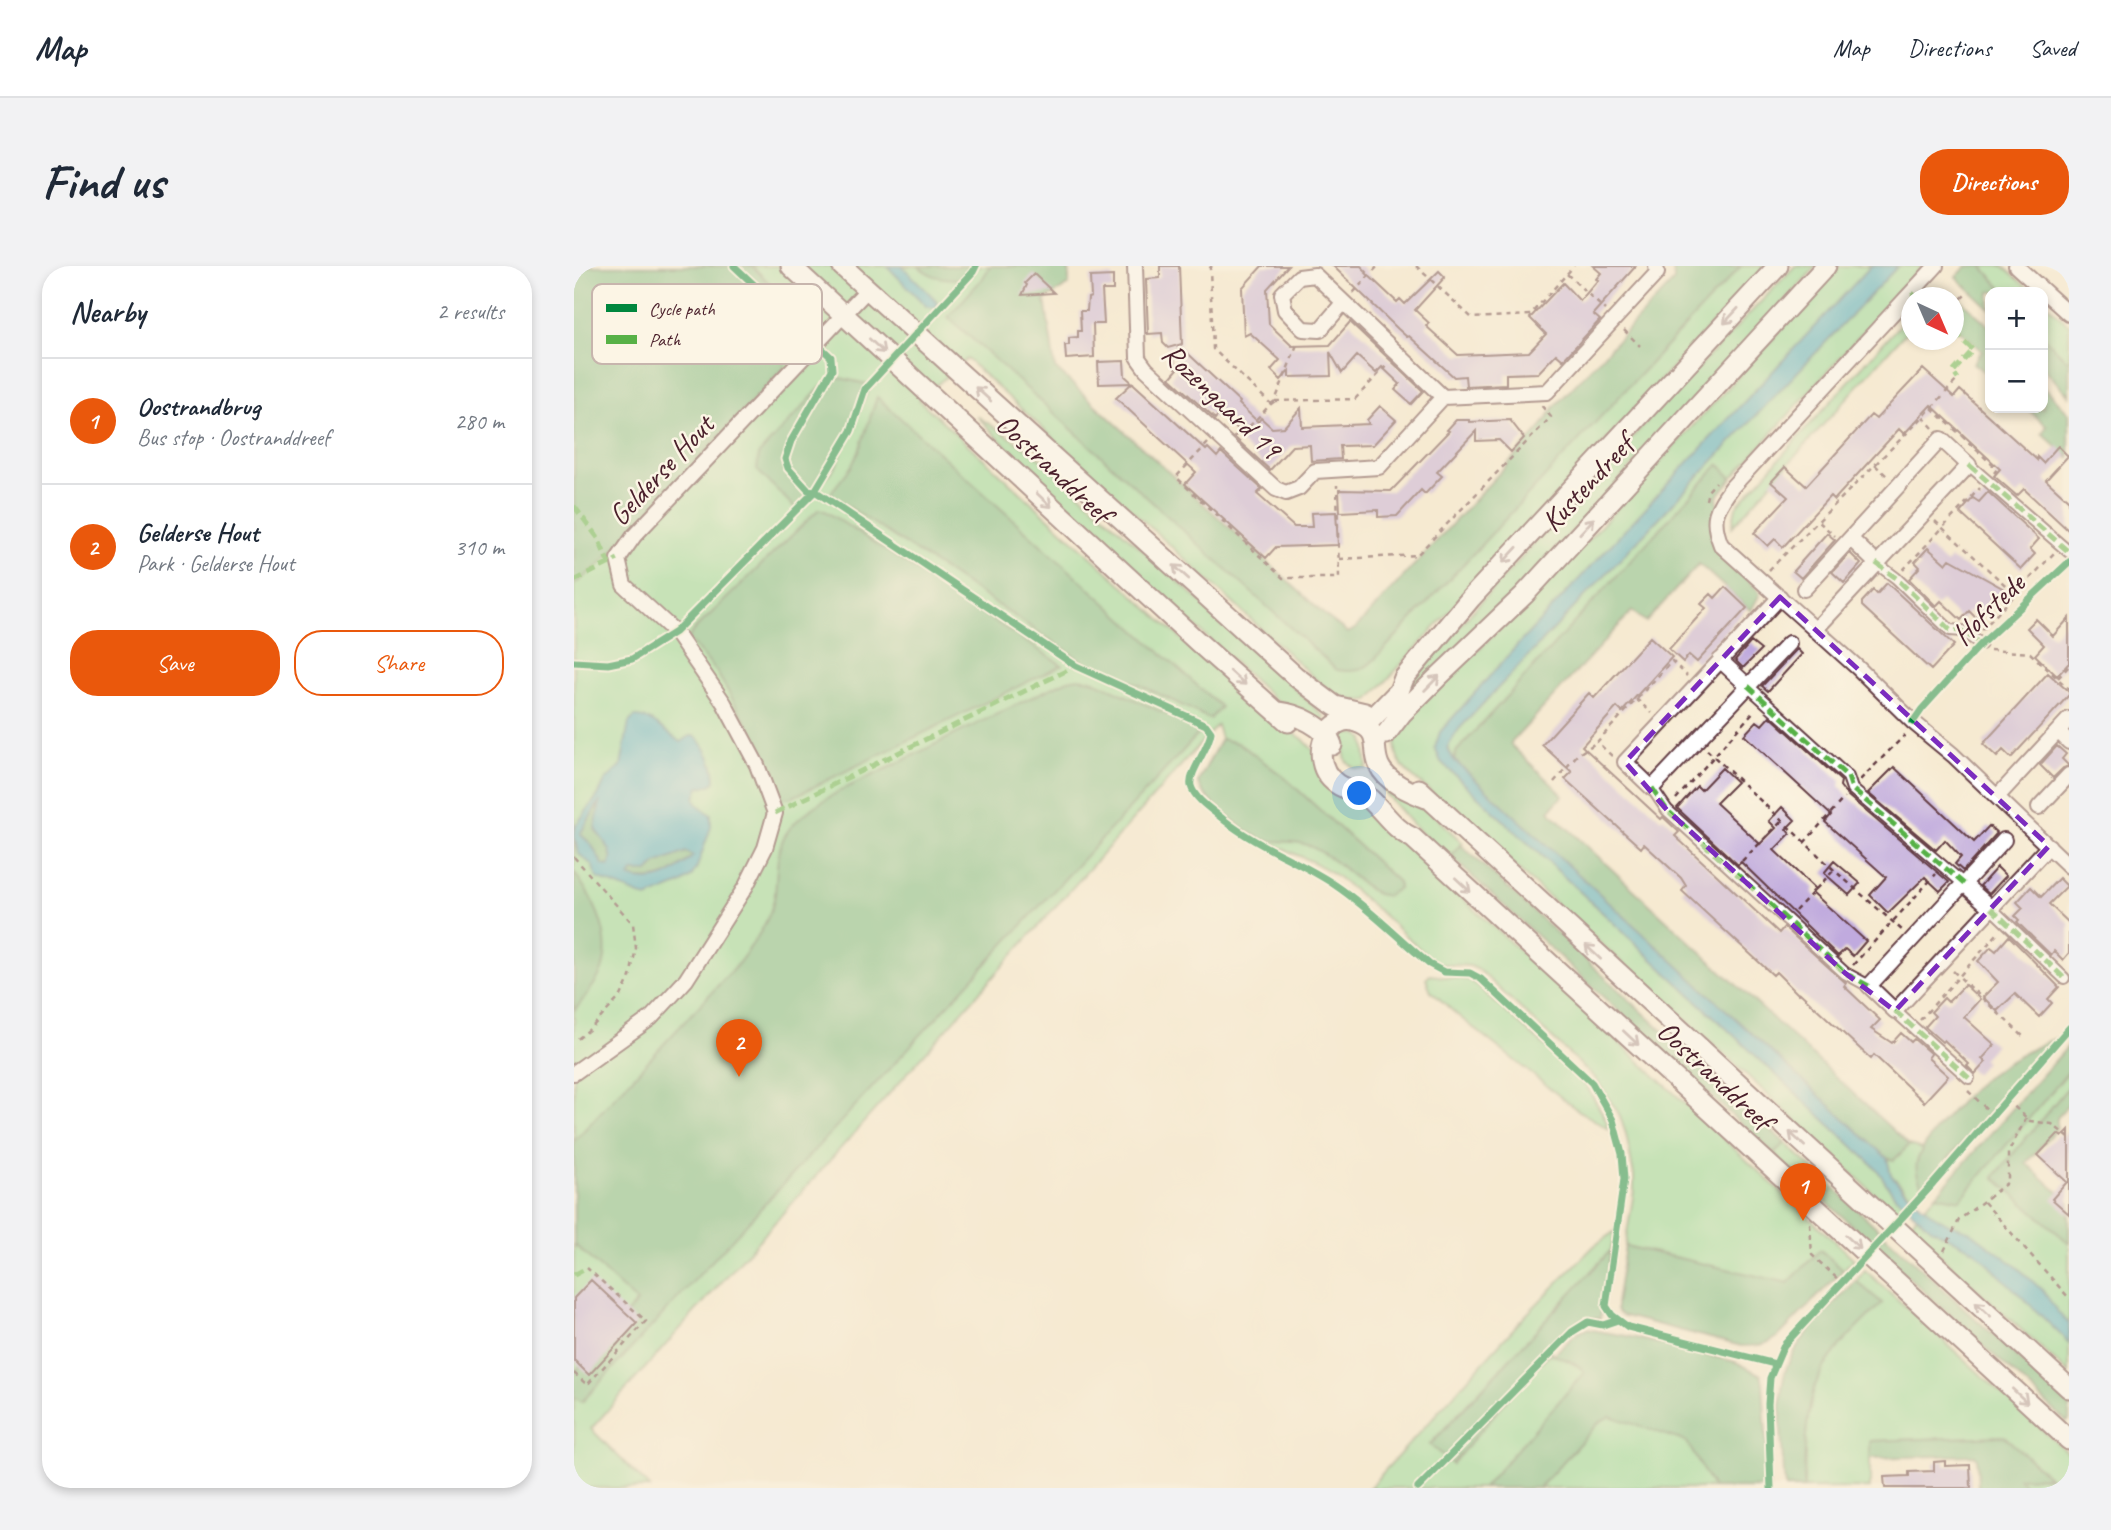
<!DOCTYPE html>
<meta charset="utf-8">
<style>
body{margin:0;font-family:Caveat,sans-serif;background:#f2f2f3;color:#1f2937}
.controls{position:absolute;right:21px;top:21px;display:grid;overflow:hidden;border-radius:14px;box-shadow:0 4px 10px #0003}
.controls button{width:63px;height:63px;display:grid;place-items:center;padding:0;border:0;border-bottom:2px solid #e0e1e3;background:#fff;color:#1f2937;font:35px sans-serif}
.compass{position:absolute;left:1327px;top:21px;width:63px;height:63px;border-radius:50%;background:#fff;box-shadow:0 4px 10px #0003;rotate:136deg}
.you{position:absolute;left:786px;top:528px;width:24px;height:24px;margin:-18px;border:5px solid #fff;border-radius:50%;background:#1a73e8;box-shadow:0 0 0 10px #1a73e833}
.badge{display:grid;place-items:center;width:46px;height:46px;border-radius:50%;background:#ea580c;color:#fff;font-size:23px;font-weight:700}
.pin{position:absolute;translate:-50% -58px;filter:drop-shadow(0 2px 4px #0008)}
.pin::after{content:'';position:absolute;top:37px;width:24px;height:21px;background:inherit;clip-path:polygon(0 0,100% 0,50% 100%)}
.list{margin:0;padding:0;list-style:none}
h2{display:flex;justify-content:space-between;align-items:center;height:91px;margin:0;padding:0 28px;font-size:30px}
h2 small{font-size:23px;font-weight:400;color:#747a83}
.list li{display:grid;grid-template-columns:46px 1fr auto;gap:21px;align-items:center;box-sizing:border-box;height:126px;padding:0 28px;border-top:2px solid #e0e1e3}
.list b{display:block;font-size:26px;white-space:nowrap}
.list p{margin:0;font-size:23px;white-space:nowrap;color:#747a83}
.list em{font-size:23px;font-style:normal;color:#747a83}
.actions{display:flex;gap:14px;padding:21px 28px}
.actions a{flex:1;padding:16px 0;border:2px solid #ea580c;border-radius:28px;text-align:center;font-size:24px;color:#ea580c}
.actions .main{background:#ea580c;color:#fff}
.map{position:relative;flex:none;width:1495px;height:1222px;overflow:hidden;border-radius:28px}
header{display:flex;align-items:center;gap:42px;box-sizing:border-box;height:98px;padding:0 35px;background:#fff;border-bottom:2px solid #e0e1e3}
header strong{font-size:33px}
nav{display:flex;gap:38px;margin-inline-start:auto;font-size:24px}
.intro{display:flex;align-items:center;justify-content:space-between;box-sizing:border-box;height:168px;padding:0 42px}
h1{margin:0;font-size:49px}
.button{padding:18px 32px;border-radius:28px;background:#ea580c;color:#fff;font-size:24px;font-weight:700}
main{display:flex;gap:42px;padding:0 42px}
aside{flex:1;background:#fff;border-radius:28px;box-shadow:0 4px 10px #0003}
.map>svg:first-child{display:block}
</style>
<header>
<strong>Map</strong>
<nav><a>Map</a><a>Directions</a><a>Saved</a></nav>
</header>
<div class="intro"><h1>Find us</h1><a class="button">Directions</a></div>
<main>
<aside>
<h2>Nearby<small>2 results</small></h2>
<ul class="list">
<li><span class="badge">1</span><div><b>Oostrandbrug</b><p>Bus stop · Oostranddreef</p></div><em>280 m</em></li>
<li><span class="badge">2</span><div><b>Gelderse Hout</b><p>Park · Gelderse Hout</p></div><em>310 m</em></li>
</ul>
<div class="actions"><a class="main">Save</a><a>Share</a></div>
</aside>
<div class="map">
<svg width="1495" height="1222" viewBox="0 0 1495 1222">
<rect width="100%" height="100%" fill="#fcf5e5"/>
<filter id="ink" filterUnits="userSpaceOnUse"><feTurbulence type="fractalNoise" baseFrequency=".0143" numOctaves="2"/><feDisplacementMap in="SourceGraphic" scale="14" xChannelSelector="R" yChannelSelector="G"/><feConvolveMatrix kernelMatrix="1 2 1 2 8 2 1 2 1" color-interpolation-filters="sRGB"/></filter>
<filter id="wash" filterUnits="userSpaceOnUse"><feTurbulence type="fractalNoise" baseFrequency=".00686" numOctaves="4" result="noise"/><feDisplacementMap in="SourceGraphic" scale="28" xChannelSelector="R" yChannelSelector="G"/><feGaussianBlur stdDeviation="1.57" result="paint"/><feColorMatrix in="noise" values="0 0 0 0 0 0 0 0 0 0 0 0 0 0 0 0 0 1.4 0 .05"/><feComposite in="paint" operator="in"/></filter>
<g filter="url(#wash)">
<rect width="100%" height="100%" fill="#f6ead1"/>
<!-- green -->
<path fill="#8eda97" stroke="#6c7c61" stroke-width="2" d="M0 0H477L423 66 800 394 1167 0H1191L795 434C774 437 763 430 747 418L393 93 345 134 690 448 729 473 784 534 821 570 1280 993 1269 1004 1246 984 1214 1017 1051 980 1060 925V909L1052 868 1045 848 1021 812 905 704 896 700 862 698 805 645 761 609 741 597 690 574C700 574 713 572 724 575 756 583 776 612 803 628L825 622 824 616 711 512 666 478 647 473 643 459 17 1163 76 1222H0Z
M1221 0H1243L917 353 856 412 811 446 904 339 1089 138Z
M1266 0H1297L939 384 866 466 861 482 867 496 1302 902 1320 929 1331 939 1323 949 1147 785 856 525C832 506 810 491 828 457L978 313Z
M1324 0H1348L1158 212 1145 199 882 486 880 494 873 481 885 463Z
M1408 0H1429L1459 26H1431Z
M1469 35 1495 59V96L1469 71Z
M1337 46V64L1331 67 1158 261 1162 241Z
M403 150 460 187 669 373 751 451 748 458 700 433 484 234Z
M772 467 784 468 790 473 793 503 780 502 772 495 767 470Z
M811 517 816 518 854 544 889 577 874 593 837 557 809 525Z
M856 709 896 714 972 781 1013 821 1031 852 1035 863 1002 843 882 748 857 725 852 713Z
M1495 805V820L1420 911 1495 977V1108L1334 959 1362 929 1386 933Z
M1211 877 1260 922 1249 933 1200 888Z
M1335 879 1348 883C1342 898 1341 907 1349 921L1339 931 1317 909 1313 892 1320 894Z
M1041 965 1037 984 856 1178 878 1198 958 1104 977 1086 1008 1102 1010 1107 909 1222H795L950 1051 1020 980Z
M1291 1004 1495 1188V1222H1453L1443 1212 1475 1210 1430 1170 1296 1175V1222H1230C1230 1191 1231 1150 1241 1120 1251 1090 1285 1059 1308 1037L1282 1015Z
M1036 1149 1113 1176 1139 1222H965L1025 1156Z"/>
<!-- forest -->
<path fill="#72ba80" stroke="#5e6c56" stroke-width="2" d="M0 0H178L220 41 210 102 24 300 0 319Z
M344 0H400L391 13C371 13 359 13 344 0Z
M416 0H495V18L471 34 481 102 752 350 774 367 782 362 964 165 982 139 1100 15 1099 0H1167L800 394C788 406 779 406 763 404L374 51 409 12Z
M1393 0H1408L1431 26H1416V43L1382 11Z
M1386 33 1416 61V111L1399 97 1408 85 1380 59V41Z
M1469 71 1495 96V130L1469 101Z
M262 111 297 119 286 141 262 200 222 243 183 204 185 188 248 120Z
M1469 119 1495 148V192L1468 167 1473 160 1452 142H1469Z
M303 131 647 441 636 453 568 420 510 396 258 230V225L277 201 285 185Z
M1145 198 1158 212 1143 231 1151 291 1184 324 1186 328 1177 345 1125 298 1072 356 1058 345 936 478 989 529 975 545 1335 879 1320 894 1313 892 880 494 882 486Z
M245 243 251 245 488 399 217 532H208L171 454 142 405 114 373 119 365Z
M504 412 518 414 628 464 8 1136 0 1131V1107L63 1036 0 978V875L163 699C179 678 197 655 201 628 203 609 202 588 210 571 215 562 224 553 232 547 256 527 288 515 316 501 375 471 435 442 494 414Z
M647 473 666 478 711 512 824 616 825 622 813 630 803 628C780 614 763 593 738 581 722 573 709 577 691 574 677 572 626 530 624 516Z
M26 535 21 563C29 574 43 587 35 600L29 599 17 578 6 568Z
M887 579 1211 877 1200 888 877 591Z
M112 586 119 590C100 608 82 619 55 611L59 606H74L82 598Z
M0 606C19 632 40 670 28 704 22 719 10 732 0 745Z
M1483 772 1349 921C1344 913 1341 905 1343 896 1349 873 1389 832 1407 815 1424 801 1462 779 1483 772Z
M1495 779V805L1386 934 1362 929Z
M1495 820V838L1483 852V862L1452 897 1495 936V977L1420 911Z
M1260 922 1495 1139V1154L1493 1156 1249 933Z
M1051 980 1214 1017 1246 984 1269 1004 1204 1071C1191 1080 1182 1080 1167 1080L1047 1049 1042 1044V1038Z
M1037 984 1026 1053C1003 1047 988 1068 974 1083L977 1086 958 1104 878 1198 856 1179Z
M1282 1015 1308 1037C1286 1059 1251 1090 1241 1120 1231 1149 1230 1191 1230 1222H1211C1209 1189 1201 1128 1214 1098 1228 1066 1258 1040 1282 1015Z
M1012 1063 1053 1070 1162 1096 1187 1109 1189 1117 1195 1222H1139L1113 1176 1036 1150 1025 1156 965 1222H909L1010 1107C1005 1096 990 1093 979 1089L1002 1068Z
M1430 1170 1475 1211 1444 1212 1453 1222H1404L1403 1192 1401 1189 1296 1192V1175Z"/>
<!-- water -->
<path fill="#3fa9bf" stroke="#446475" stroke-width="2" fill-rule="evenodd" d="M313 0H328L361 33 365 42 353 41Z
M1297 0H1324L885 463 873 482 880 494 1313 892 1317 909 1329 923 1358 948 1375 958 1394 964 1442 1000 1469 1025 1484 1046 1495 1057V1077L1401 985 1357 962 1320 929 1302 902 867 496 861 482 866 466 939 384Z
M61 451C79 450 93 468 107 476L116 470H121C133 481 141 499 141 515L137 519 125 521 121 532 123 538 137 549V561L123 601 117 611 107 618 73 632 23 612 18 599 4 587 0 569 2 559 25 528 31 515 47 500 55 456ZM26 535 21 563C29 575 43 587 35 600L29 599 17 578 6 568ZM112 586 119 590C100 608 82 620 56 611L59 606H74L82 598Z"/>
<g id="blocks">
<!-- building -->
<path fill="#c0aade" d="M586 0H605L608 78 594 82 589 77 588 67 574 68 572 13 586 12Z
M688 0H714L693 23 695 58 718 80 756 79 776 56 849 125 837 138 821 124 826 118 808 101 802 107 783 90 768 107 756 86 757 110 715 111V105L707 114 697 104 706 94 676 67 670 70 668 22Z
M759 0H787L793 6 792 7 823 36 826 33 831 38 865 5 871 11 841 44 855 57 852 60 884 89 955 86 972 68 956 52 989 17 1006 35 1024 14 1022 13 1027 7 1019 0H1062L1019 48 1026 54 989 94 982 88 964 107 932 108V118L892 120 891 110 880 111 835 70 833 71 824 63Z
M460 8 480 27 448 29 453 19 451 17Z
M539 10V24H528L530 58H519L520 91 492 93 491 79H495V72L504 71V65H507L506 45H513L514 32 517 31 516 11Z
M607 81 666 136 665 138 684 156 687 152 698 162 710 161 727 142 728 161 795 158 793 154 806 140 822 154 799 179 766 180 767 193 737 195 736 179 718 180 696 204 660 171 666 165 646 147 641 153 596 112 603 104 601 102 600 88Z
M550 95 551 110 632 184 634 182 643 191 647 186 688 223 683 228 720 261H738L737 247 762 246 764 279 702 281 692 292 611 218 622 206 542 132 558 117 525 118 524 96Z
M1349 103 1380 131 1386 124 1463 194V191L1469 197 1484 180 1494 190 1472 214 1495 235V265L1450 223 1443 230 1420 210 1426 203 1357 139 1330 168 1325 163 1260 234 1256 230 1209 281 1201 273 1194 280 1180 267 1214 231 1197 216 1211 201 1232 220 1297 149 1302 153Z
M882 154H895V156L936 154 950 172 937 186 925 174 902 175V165L863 206 868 210 851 228 847 224 823 250 804 251V244L766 246 765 224 817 225 875 165 873 164Z
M1414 226 1465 273 1456 283 1461 288 1447 303 1386 247 1399 232 1405 236Z
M1253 267 1261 274 1227 312 1219 305Z
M1354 282 1372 298 1376 293 1430 323 1402 352 1395 345 1387 354 1367 335 1362 340 1335 313 1346 301 1341 296Z
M1276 287 1287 298 1270 317 1258 306Z
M1313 317 1380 379 1357 404 1288 340V336L1299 324 1303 328Z
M1151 321 1173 342 1123 396 1115 389 1109 396 1095 383 1132 342 1127 338 1137 328 1141 332Z
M1495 352V397L1483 410 1461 389 1470 379 1453 362 1462 353 1479 370Z
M1076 371 1098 391 1048 446 1043 441 1008 480 1087 553 1089 551 1105 566 1101 570 1205 667 1210 661 1272 717 1270 720 1306 754 1297 763 1318 777 1327 767 1337 776 1340 773 1357 788 1354 792 1374 810 1350 836 1300 789 1297 793 1226 727 1224 728 1202 706 1199 709 1108 625 1112 620 1107 612 1070 578 1067 582 991 513 998 506 968 479 1015 427 1020 432Z
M1177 376 1187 384 1169 402 1161 394Z
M1223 383 1228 388 1194 425 1188 420Z
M1474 407 1495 426V429L1437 492 1429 484 1423 491 1409 478Z
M1196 450 1267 515 1266 520 1273 529 1375 616 1366 625 1351 611 1314 647 1296 629 1312 611 1251 556 1257 549 1170 469 1183 455 1188 459Z
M1483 480 1492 488 1488 493 1495 500 1489 502 1479 512 1466 499Z
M1320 501 1400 576 1415 560 1423 567 1389 605 1381 598 1387 591 1371 574 1362 584 1294 527Z
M1148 502 1163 516 1142 537 1186 578 1202 562 1195 555 1208 541 1221 554 1212 563 1216 568 1200 584 1241 623 1238 626 1292 675 1279 690 1271 683 1264 690 1167 596 1164 599 1103 542 1123 520 1127 524Z
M1260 595 1286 617 1275 629 1250 607Z
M1423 601 1432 610 1415 628 1406 620Z
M1485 612 1493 620 1475 638 1495 657V687L1489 694 1480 685 1477 689 1443 656 1445 654 1441 650 1449 642 1443 636 1457 621 1467 631Z
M1435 670 1485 721 1474 733 1478 737 1465 751 1441 728 1423 745 1409 731 1424 716 1404 695 1417 681 1422 685Z
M1391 719 1406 733 1390 751 1421 779 1408 793 1412 796 1401 808 1393 800 1395 798 1370 774 1368 776 1351 761 1361 750 1357 746 1370 732 1374 736Z
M1495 864V948L1478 933 1493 916 1464 889 1484 868 1488 871Z
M17 1014 63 1057 15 1109 0 1094V1032Z
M1371 1195V1200L1396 1199 1397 1222H1311L1310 1211 1335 1210V1206L1360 1205V1196Z"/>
</g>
</g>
<g filter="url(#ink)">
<use href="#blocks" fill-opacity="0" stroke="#643d44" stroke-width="2"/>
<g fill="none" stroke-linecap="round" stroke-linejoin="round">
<defs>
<path id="pedestrian" d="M1395 199 1495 286
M1302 297 1322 312 1376 364 1388 365 1407 378
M1174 420 1274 511 1278 523 1390 618
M1078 522 1093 544 1271 707 1295 720
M1417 642 1490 712
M1321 745 1395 812"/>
<path id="minor" d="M561 0 564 92 572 103 702 223 712 227 725 222 741 205 805 201 869 131
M1362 0 1158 221C1142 243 1136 252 1147 279L1284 402 1339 456 1379 489 1495 600
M1442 0 1495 48
M769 37 746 64 729 63 711 44 708 28 725 11 741 9 869 131
M869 131 973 126 1083 7 1082 0
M1277 273 1302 297
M1230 323 1367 173 1395 199 1241 364
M1206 331 1051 496 1078 522 1215 377
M1146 394 1174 420
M1484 465 1495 476
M1423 531 1495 453
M1465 541 1495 509
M1430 574 1295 720 1321 745 1475 580
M1390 618 1417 642
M0 807 77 752 112 714 172 620 191 582 201 547 183 499 150 437 101 366 50 319 44 293 60 270 294 23"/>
<path id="secondary" d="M217 0 624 376 714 456
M268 0 721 410 761 440 791 447
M705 446C723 448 751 460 758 479
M791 460 825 425 830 412 897 332 1204 0
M812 468 828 447 863 412 950 329 1252 0
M845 523 1495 1122
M852 532C837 526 812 516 805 499 797 481 809 465 782 456 774 453 765 455 758 462 742 477 744 505 763 518 773 525 786 525 796 533 811 547 821 564 839 572L1495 1174"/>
</defs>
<!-- pedestrian casing -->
<use href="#pedestrian" stroke="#643d44" stroke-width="14"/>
<!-- minor casing -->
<use href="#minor" stroke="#643d44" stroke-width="18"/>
<!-- secondary casing -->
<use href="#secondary" stroke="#643d44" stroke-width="23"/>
<!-- path -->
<path stroke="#643d44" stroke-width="2.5" stroke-dasharray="5 5" stroke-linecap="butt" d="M638 0 636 2 639 83 697 138 666 170
M842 0 898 52 956 49 1000 0
M993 8 1031 44
M779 27 804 0
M1380 40 1393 27
M1050 64 1066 80
M701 135 781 133 815 97
M697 138 701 135 724 76
M1358 142 1423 203 1420 207
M1349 151 1359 162
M634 177 602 211 709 312H765L763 219
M1301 199 1313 210
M1132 234 1134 225 1142 216
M1361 255 1441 328
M1245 256 1261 270
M765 293 843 289 977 151 967 139
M1195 304 1349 151 1384 113
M1329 304 1406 222
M1408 364 1480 287
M1416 384 1456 387 1495 423
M1484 412 1495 400
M1062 433 1078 447
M1133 484 1260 604 1329 665
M1038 490 1023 476 1098 395 1113 410
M1286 514 1331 469
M980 516 1003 489 1023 476
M1102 533 1181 444
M1230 577 1270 532
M0 591 59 658 62 682 56 711 47 730 17 762 0 776
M1168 595 1208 555
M1221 645 1260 604
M1279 699 1362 608
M1379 705 1451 772
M1346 754 1424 667
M1394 825 1419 849
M1433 834 1456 855 1478 858 1495 872
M1410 936 1495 1032
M1236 958 1238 989 1268 1017
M1370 985 1385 954 1434 916V887L1452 852
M0 1107 13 1119 72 1055 13 1002"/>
<!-- pedestrian -->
<use href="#pedestrian" stroke="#fff" stroke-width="10"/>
<!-- minor -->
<use href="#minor" stroke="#fff" stroke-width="14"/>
<!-- secondary -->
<use href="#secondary" stroke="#fff" stroke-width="19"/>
<!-- quiet -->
<path stroke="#57b146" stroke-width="5" stroke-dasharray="10 5" stroke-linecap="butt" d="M1338 27 1343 32
M1380 66 1399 84 1379 106 1384 113
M1395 199 1495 286
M0 240 24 272 35 298
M1302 297 1322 312 1376 364 1388 365 1407 378
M0 315 44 293
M1174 420 1274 511 1278 523 1390 618
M1078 522 1093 544 1271 707 1295 720
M201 547 502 400
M1417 642 1490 712
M1321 745 1395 812
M0 1009 13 1002"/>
<defs>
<path id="cycleway" d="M160 0 257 91 258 104 217 175 211 193 214 202 234 224 241 225 502 400 632 459 637 466C635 483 614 507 617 520 621 534 640 545 650 554 684 581 725 595 761 619 794 641 824 672 855 698L870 706 896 707 907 713 1018 817 1039 854 1048 888 1050 913 1032 1040 1038 1049 1054 1061 1201 1098
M0 396 34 398 58 393 101 366 241 225 277 165 291 123 399 6 402 0
M1339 456 1348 443 1407 378 1495 296
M844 1222 998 1066 1014 1056 1029 1059 1044 1054
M1197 1222 1194 1138 1196 1112 1210 1079 1359 918 1495 762"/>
</defs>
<!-- cycleway casing -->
<use href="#cycleway" stroke="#fcf5e5" stroke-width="11"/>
<!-- cycleway -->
<use href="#cycleway" stroke="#00873e" stroke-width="7"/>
</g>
<!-- one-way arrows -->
<defs><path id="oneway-shaft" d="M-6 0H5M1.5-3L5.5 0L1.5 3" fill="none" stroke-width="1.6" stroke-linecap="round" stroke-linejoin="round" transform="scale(1.75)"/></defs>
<g stroke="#ae9aa0">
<use href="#oneway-shaft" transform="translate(1157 50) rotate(133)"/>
<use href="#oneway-shaft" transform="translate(303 80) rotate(43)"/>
<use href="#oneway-shaft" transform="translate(409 128) rotate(-138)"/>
<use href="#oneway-shaft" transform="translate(470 234) rotate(43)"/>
<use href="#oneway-shaft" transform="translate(1013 260) rotate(-47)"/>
<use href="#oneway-shaft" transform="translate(936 289) rotate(133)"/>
<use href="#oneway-shaft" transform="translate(607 306) rotate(-138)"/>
<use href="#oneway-shaft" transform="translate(664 412) rotate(42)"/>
<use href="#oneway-shaft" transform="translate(858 417) rotate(-45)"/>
<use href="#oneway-shaft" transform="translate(889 619) rotate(43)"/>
<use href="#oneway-shaft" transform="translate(1019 686) rotate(-137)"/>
<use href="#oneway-shaft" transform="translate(1057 772) rotate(43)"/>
<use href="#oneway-shaft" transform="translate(1223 873) rotate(-137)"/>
<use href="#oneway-shaft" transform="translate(1279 976) rotate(43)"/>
<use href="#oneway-shaft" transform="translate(1409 1043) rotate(-137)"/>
<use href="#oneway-shaft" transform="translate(1446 1130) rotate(43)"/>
</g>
</g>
<!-- marked area -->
<path d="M0 0H1495V1222H0ZM1206 331 1475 580 1321 745 1271 707 1093 544 1051 496Z" fill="#f6ead1" fill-opacity=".55" fill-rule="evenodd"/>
<path fill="none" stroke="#7b2cbf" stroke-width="5" stroke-dasharray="14 9" stroke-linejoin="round" d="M1206 331 1475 580 1321 745 1271 707 1093 544 1051 496Z"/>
<g text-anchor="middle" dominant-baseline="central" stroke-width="5" stroke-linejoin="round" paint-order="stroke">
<!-- street labels -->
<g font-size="30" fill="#4a1f2b" stroke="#fcf5e5">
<text transform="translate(648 135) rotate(44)">Rozengaard 19</text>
<text transform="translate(480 202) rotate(43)">Oostranddreef</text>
<text transform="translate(87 204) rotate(-47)">Gelderse Hout</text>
<text transform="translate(1013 217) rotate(-47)">Kustendreef</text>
<text transform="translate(1414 343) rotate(-44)">Hofstede</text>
<text transform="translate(1141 809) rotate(43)">Oostranddreef</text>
</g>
</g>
<!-- legend -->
<rect x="18" y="18" width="230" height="80" rx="10" fill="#fcf5e5" stroke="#c7b5ad" stroke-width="2"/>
<rect x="32" y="38" width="31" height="8" fill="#00873e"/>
<rect x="32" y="69" width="31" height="9" fill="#57b146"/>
<g font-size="19" fill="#4a1f2b">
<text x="75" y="49">Cycle path</text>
<text x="75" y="80">Path</text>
</g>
</svg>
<div class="controls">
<button>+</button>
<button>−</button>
</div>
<svg class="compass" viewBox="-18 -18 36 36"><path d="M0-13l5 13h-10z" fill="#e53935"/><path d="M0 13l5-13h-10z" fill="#747a83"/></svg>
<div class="you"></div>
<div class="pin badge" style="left:1229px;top:955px">1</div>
<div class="pin badge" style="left:165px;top:811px">2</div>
</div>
</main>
